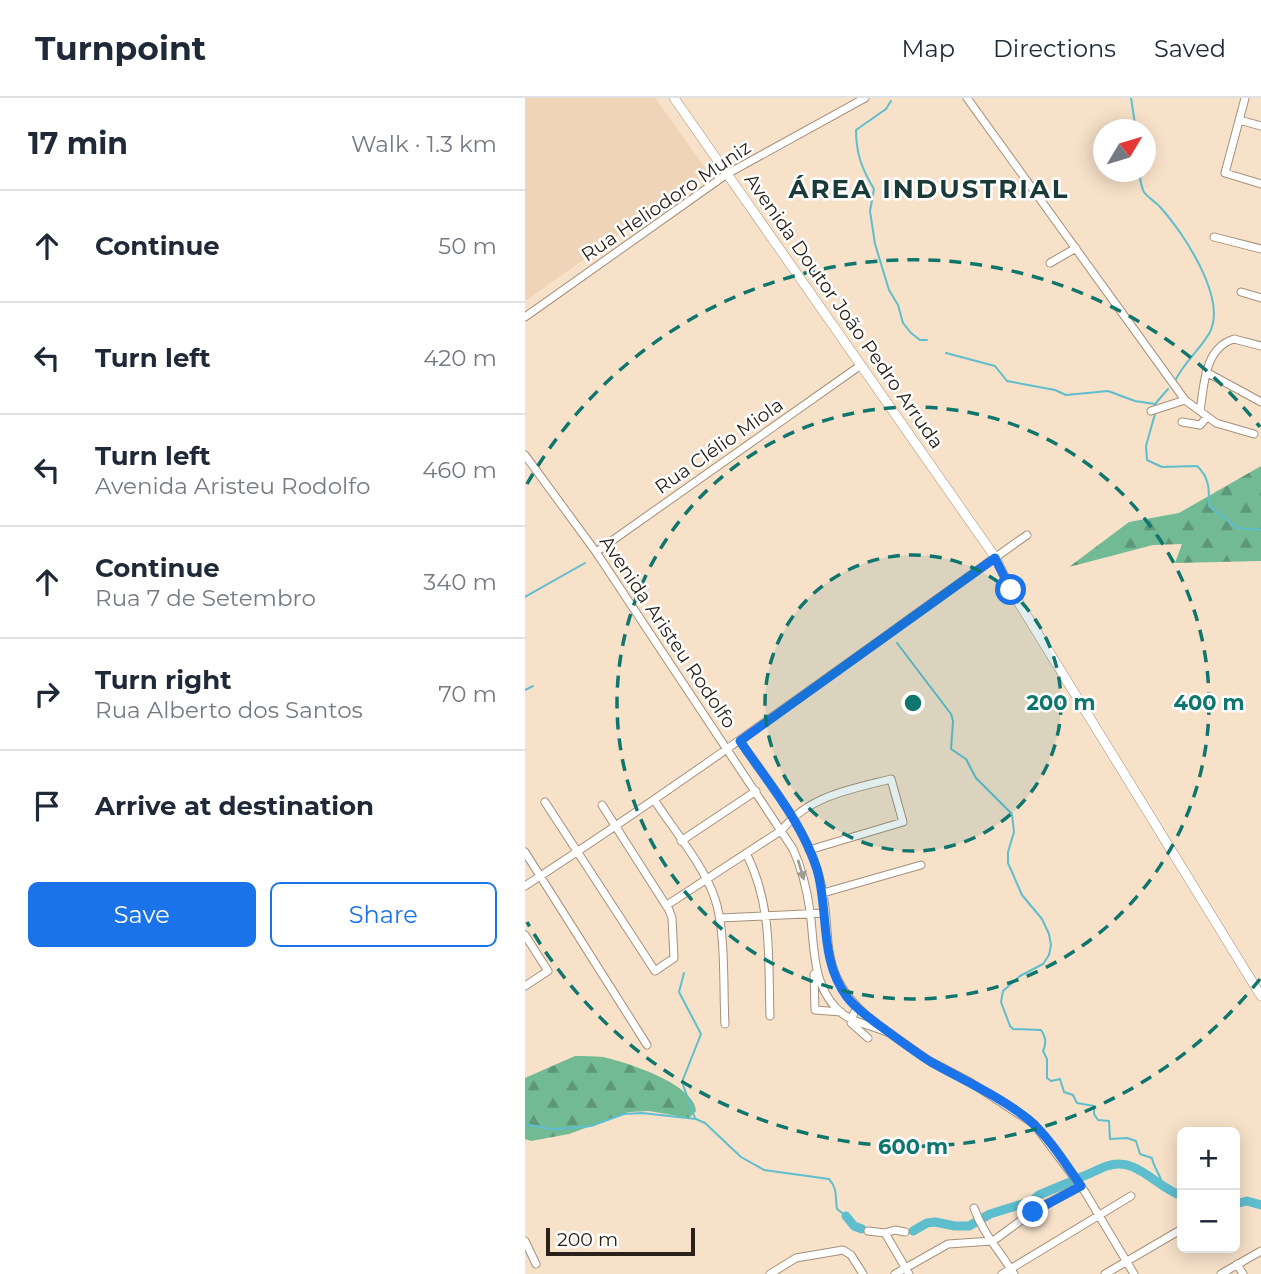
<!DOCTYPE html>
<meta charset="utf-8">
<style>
body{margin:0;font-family:Montserrat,sans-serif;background:#f2f2f3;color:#1f2937}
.controls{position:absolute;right:21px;bottom:21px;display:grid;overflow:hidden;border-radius:10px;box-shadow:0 4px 18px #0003}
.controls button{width:63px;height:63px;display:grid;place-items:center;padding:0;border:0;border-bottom:2px solid #e0e1e3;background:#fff;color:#1f2937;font:35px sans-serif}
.compass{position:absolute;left:568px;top:21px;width:63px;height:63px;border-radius:50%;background:#fff;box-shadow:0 4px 18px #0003;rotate:52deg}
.scale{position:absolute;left:21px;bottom:18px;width:149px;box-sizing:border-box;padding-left:7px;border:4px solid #2a221a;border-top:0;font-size:19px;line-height:24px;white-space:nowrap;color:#2a221a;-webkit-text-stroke:5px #fff;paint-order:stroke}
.stop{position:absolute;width:21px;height:21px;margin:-16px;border:5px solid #1a73e8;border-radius:50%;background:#fff}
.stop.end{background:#1a73e8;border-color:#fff;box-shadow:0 2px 7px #0008}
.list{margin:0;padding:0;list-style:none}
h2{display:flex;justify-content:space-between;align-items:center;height:91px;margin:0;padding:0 28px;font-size:30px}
h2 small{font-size:23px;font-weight:400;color:#747a83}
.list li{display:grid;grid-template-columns:46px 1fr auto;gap:21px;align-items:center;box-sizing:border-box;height:112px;padding:0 28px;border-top:2px solid #e0e1e3}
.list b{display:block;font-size:26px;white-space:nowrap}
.list p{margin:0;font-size:23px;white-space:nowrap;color:#747a83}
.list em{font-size:23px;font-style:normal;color:#747a83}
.actions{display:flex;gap:14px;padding:21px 28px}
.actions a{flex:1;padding:16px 0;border:2px solid #1a73e8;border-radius:10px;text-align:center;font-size:24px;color:#1a73e8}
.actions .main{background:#1a73e8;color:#fff}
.icon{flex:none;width:38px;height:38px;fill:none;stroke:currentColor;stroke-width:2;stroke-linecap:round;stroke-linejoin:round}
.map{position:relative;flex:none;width:736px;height:1176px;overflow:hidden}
header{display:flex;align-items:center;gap:42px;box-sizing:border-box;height:98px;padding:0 35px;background:#fff;border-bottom:2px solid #e0e1e3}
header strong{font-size:33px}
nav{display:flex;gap:38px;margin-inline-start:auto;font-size:24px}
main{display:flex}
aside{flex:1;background:#fff}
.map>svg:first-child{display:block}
</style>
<header>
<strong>Turnpoint</strong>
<nav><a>Map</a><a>Directions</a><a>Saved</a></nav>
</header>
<main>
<aside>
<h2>17 min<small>Walk · 1.3 km</small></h2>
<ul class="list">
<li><svg class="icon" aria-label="ahead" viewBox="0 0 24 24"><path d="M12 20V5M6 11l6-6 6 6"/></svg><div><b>Continue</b></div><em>50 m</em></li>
<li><svg class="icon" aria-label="left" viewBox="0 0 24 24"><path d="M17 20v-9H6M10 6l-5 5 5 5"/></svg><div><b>Turn left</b></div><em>420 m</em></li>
<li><svg class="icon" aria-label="left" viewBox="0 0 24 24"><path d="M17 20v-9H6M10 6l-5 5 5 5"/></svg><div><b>Turn left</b><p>Avenida Aristeu Rodolfo</p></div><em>460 m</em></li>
<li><svg class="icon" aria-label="ahead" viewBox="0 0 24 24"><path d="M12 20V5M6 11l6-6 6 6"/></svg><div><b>Continue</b><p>Rua 7 de Setembro</p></div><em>340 m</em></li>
<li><svg class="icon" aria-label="right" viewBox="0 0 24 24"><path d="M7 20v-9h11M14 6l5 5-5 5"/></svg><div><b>Turn right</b><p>Rua Alberto dos Santos</p></div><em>70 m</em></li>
<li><svg class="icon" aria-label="arrive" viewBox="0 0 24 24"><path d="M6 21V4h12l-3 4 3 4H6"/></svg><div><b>Arrive at destination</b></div></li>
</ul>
<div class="actions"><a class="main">Save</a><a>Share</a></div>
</aside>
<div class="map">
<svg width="736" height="1176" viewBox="0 0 736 1176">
<defs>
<pattern id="forest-firs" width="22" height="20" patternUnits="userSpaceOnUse" patternTransform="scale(1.75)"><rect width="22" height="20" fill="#71ba94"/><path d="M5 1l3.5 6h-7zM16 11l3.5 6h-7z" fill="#5d9778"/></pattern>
</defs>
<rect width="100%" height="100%" fill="#f7e1c9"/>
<!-- built -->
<path fill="#f0d4b7" d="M0 0H130L183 74 0 203Z"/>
<!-- forest -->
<path fill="url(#forest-firs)" d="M736 368V463L650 465 657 446 628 447 544 469 604 424 654 415Z
M50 958C59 958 69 958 78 959 101 964 170 986 171 1013L164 1020 124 1013 104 1014 44 1036 6 1043 0 1041V980Z"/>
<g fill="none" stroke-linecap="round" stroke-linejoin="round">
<!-- stream -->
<path stroke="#5ebece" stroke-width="2" d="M606 0 611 32
M366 3 361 11 331 32C331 56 337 71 349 91L345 113 350 146 364 192 373 207 378 225 386 235 395 242H402
M614 74C615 80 616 89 619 94 623 100 631 104 635 109 658 134 702 200 685 234 675 252 659 264 650 283
M421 255 470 268 482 283 530 292 541 297 583 293 610 303 630 306
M630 310V306L643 291
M630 316 621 348 622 362 637 369 672 368C685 380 684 392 684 408L712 430 736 432
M0 499 60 465
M372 545 426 616 428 623 426 651 441 661 451 680 487 716 489 734 483 754V765L497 797 517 821 524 836 526 847 524 857 518 866 495 878 478 893 476 904 485 928 488 931 516 932C521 939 522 945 518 953L522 961V980L526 983 535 981 539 994 548 997 552 1005 569 1008V1016L573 1022 584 1023 585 1041 602 1040 611 1043 615 1056 627 1060C629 1071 636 1077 638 1088
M0 592 8 588
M159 875 154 894 176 936 157 984 170 1020
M0 1026 25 1031 45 1030 66 1028 99 1016 117 1015 171 1021 180 1025 216 1059 239 1072 304 1081C313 1091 310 1099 312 1111L321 1118"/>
<!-- river -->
<path stroke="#5ebece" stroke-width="9" d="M556 1079C565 1076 573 1071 582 1068 612 1058 630 1089 657 1098
M710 1106 722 1103 736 1107
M321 1118 329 1128 337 1131
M388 1133 402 1125 410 1124 430 1128H444L465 1116 507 1103 514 1097 545 1084"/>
<defs>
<path id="minor" d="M442 0 660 302
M720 0 700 75 736 86
M714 22 736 28
M689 139 736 151
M525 165 551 150
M716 194 736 200
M0 219 202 76 340 0
M681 274 736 304
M626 313 660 302 691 325 729 336
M675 313C679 288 679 250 709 241L736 248
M657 324 675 327 682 319
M0 357 71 454 268 751C277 771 282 792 285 813 290 850 286 892 319 917 332 926 350 928 364 935
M71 454 336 267
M215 643C241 681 273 719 289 763 316 834 280 871 353 927
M130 703C148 731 180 769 190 801 201 832 198 892 200 926
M20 704 130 873 149 860 147 820 144 812 77 707
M156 743 231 693
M0 754 122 947
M221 755C248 808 243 861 245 918
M0 788C171 677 335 555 502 437
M298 795 396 767
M142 807 257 732C283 698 327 691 366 681L378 724 284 752
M195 820 300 815
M0 837 23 873 0 888
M289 876 290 912 316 914
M332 910 326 921V925L343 940
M363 934 403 962 445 984 509 1026 560 1094 609 1176
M449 1110C458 1136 475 1153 489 1176
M343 1133 360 1135 370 1132 380 1134
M360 1135 384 1176
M0 1143 11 1166
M712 1166 718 1176
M245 1176 271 1160 318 1152 326 1157 338 1176
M370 1176 423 1146 468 1143 513 1110 556 1088
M477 1176 606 1098
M580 1176 657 1131
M696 1176 736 1153"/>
<path id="major" d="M149 0 470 459 486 492 736 898"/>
</defs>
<!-- minor casing -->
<use href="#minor" stroke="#a5907a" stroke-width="9"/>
<!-- major casing -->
<use href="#major" stroke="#a5907a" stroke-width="10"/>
<!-- minor -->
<use href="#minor" stroke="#fff" stroke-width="7"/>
<!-- major -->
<use href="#major" stroke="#fff" stroke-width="9"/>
</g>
<!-- one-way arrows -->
<defs><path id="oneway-solid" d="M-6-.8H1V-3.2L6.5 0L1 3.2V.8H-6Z" transform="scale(1.75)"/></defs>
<use fill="#9f9c98" href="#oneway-solid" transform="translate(276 772) rotate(73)"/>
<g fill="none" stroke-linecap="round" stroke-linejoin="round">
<!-- route -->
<path stroke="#1a73e8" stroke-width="9" d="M486 492 470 460 215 643C242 683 277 724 292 771 304 813 294 862 322 899 332 912 346 921 358 930 374 942 390 954 406 964 438 982 474 998 503 1021 524 1039 540 1065 556 1088L508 1114"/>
</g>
<!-- distance rings -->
<circle cx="388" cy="605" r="148" fill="#0f766e" fill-opacity=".12"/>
<g fill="none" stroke="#0f766e" stroke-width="3.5" stroke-dasharray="12 9">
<circle cx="388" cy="605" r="148"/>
<circle cx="388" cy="605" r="296"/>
<path d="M735 881A444 444 0 0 1 2 824M2 386A444 444 0 0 1 735 329"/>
</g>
<g text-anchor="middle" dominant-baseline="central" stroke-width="5" stroke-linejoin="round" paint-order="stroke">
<!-- street labels -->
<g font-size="19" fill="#2a221a" stroke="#fff">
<text transform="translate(141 103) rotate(-34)">Rua Heliodoro Muniz</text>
<text transform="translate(319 213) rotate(55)">Avenida Doutor João Pedro Arruda</text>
<text transform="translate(194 348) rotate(-35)">Rua Clélio Miola</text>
<text transform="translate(143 534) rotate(56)">Avenida Aristeu Rodolfo</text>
</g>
<!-- district labels -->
<g font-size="26" font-weight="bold" letter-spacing="2" fill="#1a3b37" stroke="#fff">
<text x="404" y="91">ÁREA INDUSTRIAL</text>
</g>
</g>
<circle cx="388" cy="605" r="10" fill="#0f766e" stroke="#fff" stroke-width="3.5"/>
<g font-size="21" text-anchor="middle" font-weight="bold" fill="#0f766e" stroke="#fff" stroke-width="5" stroke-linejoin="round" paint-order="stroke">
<text x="536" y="612">200 m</text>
<text x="684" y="612">400 m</text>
<text x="388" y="1056">600 m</text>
</g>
</svg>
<div class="controls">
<button>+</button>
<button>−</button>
</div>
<svg class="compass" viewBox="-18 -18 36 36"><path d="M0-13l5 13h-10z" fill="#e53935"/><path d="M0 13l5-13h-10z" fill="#747a83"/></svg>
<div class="scale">200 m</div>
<div class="stop" style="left:486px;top:492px"></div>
<div class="stop end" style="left:508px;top:1114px"></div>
</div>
</main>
